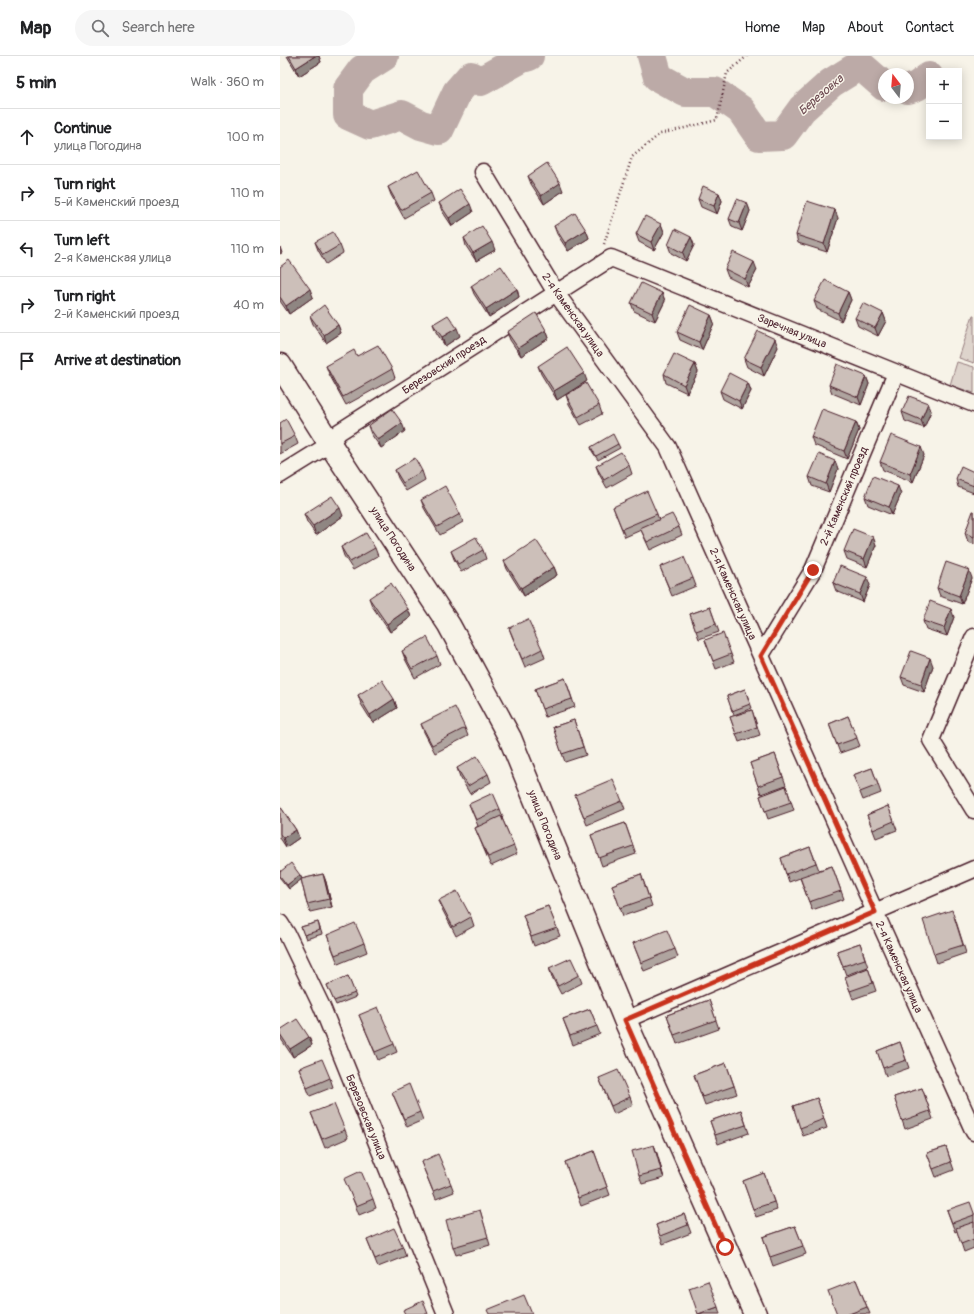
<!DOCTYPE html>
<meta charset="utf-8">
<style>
body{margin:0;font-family:Pangolin,sans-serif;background:#f6f6f6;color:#202124}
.controls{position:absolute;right:12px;top:12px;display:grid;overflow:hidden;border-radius:0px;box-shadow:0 2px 10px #0003}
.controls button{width:36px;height:36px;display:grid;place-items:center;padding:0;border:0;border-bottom:1px solid #e0e0e0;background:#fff;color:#202124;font:20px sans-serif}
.compass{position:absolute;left:598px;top:12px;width:36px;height:36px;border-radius:50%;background:#fff;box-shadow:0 2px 10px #0003;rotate:344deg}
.stop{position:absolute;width:12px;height:12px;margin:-9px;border:3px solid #c8321e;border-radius:50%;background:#fff}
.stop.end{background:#c8321e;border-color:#fff;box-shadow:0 1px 4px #0008}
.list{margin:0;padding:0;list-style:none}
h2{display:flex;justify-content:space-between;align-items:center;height:52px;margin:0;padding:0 16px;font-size:17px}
h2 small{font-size:13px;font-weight:400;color:#757577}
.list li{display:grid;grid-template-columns:26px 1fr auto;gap:12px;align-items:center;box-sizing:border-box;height:56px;padding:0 16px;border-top:1px solid #e0e0e0}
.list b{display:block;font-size:15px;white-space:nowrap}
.list p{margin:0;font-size:13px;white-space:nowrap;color:#757577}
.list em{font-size:13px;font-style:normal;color:#757577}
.icon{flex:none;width:22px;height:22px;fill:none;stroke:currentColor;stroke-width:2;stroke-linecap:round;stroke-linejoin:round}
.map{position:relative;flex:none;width:694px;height:1258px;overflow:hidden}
header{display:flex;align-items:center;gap:24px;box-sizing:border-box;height:56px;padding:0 20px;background:#fff;border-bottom:1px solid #e0e0e0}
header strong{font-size:19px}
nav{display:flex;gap:22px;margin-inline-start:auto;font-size:14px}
.search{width:280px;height:36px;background:#f6f6f6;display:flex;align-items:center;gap:10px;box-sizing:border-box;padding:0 14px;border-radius:22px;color:#757577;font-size:15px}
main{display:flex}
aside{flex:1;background:#fff}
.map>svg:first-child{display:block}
</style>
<header>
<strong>Map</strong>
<div class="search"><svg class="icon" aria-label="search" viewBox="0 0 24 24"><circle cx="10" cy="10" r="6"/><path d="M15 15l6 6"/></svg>Search here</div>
<nav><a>Home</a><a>Map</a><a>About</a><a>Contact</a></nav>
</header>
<main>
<aside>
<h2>5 min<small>Walk · 360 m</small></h2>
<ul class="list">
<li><svg class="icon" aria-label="ahead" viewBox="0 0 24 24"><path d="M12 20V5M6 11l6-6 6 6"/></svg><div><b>Continue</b><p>улица Погодина</p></div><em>100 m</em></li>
<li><svg class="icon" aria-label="right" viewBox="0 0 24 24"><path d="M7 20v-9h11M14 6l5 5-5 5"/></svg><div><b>Turn right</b><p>5-й Каменский проезд</p></div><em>110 m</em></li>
<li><svg class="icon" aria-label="left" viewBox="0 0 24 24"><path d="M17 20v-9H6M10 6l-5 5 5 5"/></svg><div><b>Turn left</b><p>2-я Каменская улица</p></div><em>110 m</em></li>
<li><svg class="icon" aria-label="right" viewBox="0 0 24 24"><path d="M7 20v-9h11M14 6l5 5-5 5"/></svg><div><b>Turn right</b><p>2-й Каменский проезд</p></div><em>40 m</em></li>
<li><svg class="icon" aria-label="arrive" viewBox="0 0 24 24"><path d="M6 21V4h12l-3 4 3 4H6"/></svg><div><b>Arrive at destination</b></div></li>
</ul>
</aside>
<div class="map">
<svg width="694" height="1258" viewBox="0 0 694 1258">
<rect width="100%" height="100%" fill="#f7f3e8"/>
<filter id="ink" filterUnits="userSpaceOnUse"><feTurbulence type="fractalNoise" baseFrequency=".025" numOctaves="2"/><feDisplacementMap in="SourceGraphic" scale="8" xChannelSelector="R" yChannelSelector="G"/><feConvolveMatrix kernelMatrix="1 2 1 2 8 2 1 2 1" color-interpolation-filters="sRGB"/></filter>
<g filter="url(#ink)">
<!-- green -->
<path fill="#ded4cc" stroke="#947a7c" d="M693 259H694V307L679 302Z
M677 306 694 311V337L670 329Z"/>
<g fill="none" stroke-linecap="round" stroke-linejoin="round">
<!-- river -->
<path stroke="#bcaaa7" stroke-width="30" d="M104 0 82 14 68 33V59L90 69 122 59 141 69 159 74 177 36 191 20 201 25 242 2 249 0
M372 0 378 21 405 36H435L461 54 479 80 503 79 522 53 551 27 580 9 604 30
M628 33 637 30 649 21"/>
<defs>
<path id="street" d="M203 116 276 237 388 391 595 856 694 1076
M0 419 50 388 59 376 331 202 694 348
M694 581 651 684 694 754
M481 599 533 514 616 317
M0 867 7 878 42 951 166 1258
M345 964 694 813"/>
<path id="secondary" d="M0 309 50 388 169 569 230 682 345 964 475 1258"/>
</defs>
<!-- street casing -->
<use href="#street" stroke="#4a1f2b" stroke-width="19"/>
<!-- secondary casing -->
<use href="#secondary" stroke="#4a1f2b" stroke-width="25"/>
<!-- path -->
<path stroke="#4a1f2b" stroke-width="2.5" stroke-dasharray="1 3" stroke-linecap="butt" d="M324 188 352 101 380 78 437 64 447 17 467 0"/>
<!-- street -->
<use href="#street" stroke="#f7f3e8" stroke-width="16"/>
<!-- secondary -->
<use href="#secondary" stroke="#f7f3e8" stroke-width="22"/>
</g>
<!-- wall -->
<path fill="#afa49f" stroke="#4a1f2b" d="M7 0H39L41 6 19 20Z
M248 120 283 135 264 148 251 128Z
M108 131 151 137 154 145 124 162 111 139Z
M439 137 442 145 437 158 421 151 418 143Z
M159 147 193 156 172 170 162 155Z
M467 147 470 155 462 175 452 171 449 163Z
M558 162 547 196 518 187 516 179Z
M381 168 384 176 374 194 359 186 356 178Z
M274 170 306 174 309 182 288 195 277 178Z
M411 181 414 189 406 205 391 197 388 189Z
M184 182 215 194 196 205 186 190Z
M35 186 60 189 63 197 46 208 38 194Z
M0 211 33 241 9 258 0 245Z
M445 213 477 214 468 231 448 221Z
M191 230 237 233 239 241 209 261 194 238Z
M568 236 571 244 561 265 537 253 534 245Z
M382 237 385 245 375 265 354 255 351 247Z
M603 257 606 265 598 280 578 270 575 262Z
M431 259 434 267 422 294 400 284 397 276Z
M30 260 58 269 61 277 46 287 33 268Z
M153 268 180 280 165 290 156 276Z
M266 274 269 282 241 300 230 284 227 276Z
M498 291 484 320 467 311 464 303Z
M77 300 112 313 115 322 66 349 49 318 46 310Z
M415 308 418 316 407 337 386 327 384 318Z
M258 310 307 325 277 344 261 318Z
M586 320 589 328 581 349 552 337 549 329Z
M468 327 471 335 462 353 443 343 440 335Z
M286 339 319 349 322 358 301 369 289 348Z
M648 347 651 355 644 372 625 365 622 356Z
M576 366 579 374 567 403 534 389 531 381Z
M0 367 15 380 18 388 0 398Z
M88 370 125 375 101 392 91 378Z
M338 388 340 392 318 404 312 395 311 391Z
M644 399 633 426 603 414 600 406Z
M555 405 558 413 549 436 532 430 529 421Z
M349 409 352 418 327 432 319 418 316 410Z
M115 414 142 415 145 424 126 435 118 422Z
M694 416V437L678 431 676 423Z
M621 438 612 459 588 449 585 441Z
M141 444 180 458 183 466 160 479 144 452Z
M333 451 377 458 379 464 399 471 402 479 370 494 361 474 345 481Z
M694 455V488L688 486 685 477Z
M24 458 63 460 36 479 27 466Z
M593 481 596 489 587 511 567 503 564 495Z
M61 491 95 492 98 500 73 514 64 500Z
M203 494 206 503 181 516 174 503 171 495Z
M224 505 274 511 277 519 244 540 227 513Z
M380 511 413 522 416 530 392 540Z
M692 522 682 548 660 540 657 532Z
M553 527 590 529 583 546 556 535Z
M89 542 128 553 131 561 110 576 92 550Z
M430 551 439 576 419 583 410 558Z
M674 561 667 580 646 573 643 565Z
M229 572 262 593 265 602 245 611 232 580Z
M425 584 451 598 454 606 436 613Z
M122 595 157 600 160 608 135 622 125 603Z
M653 610 644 636 624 629 621 621Z
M285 622 295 651 265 661 255 633Z
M465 633 472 652 454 659 447 640Z
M78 639 114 643 117 652 93 667 81 648Z
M472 654 480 679 459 686 450 661Z
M568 660 580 690 560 697 549 668Z
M294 664 306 699 285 706 273 671Z
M141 668 185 672 188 680 155 697 144 676Z
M495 698 506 729 481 738 470 707Z
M177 712 208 718 211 726 190 738 180 721Z
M592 712 601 737 583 744 573 719Z
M506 730 514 754 488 763 480 740Z
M295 739 342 745 345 753 307 769Z
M189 748 220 753 223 761 222 762 237 798 211 810 195 772 198 770Z
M0 750 16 774 19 782 6 791 0 782Z
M608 750 617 774 596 782 587 759Z
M345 767 356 798 322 810 311 779Z
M530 791 539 814 552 810 564 843 532 854 520 822 509 826 501 802Z
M0 816 20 819 22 823 43 818 46 826 52 851 30 856 27 848 21 823 9 833 0 822Z
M361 818 372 850 343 860 332 829Z
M159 844 191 861 194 870 176 880 162 853Z
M268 850 280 880 254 890 243 859Z
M675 862 686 897 657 907 654 898Z
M38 866 42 878 26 883 21 871Z
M47 879 84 887 87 896 58 908Z
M353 887 395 893 398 901 364 915Z
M580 887 588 911 566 919 557 895Z
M269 912 299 919 302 927 281 938 272 921Z
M588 912 596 935 573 943 565 921Z
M68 920 76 941 56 949 47 929Z
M429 944 439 973 397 988 387 959Z
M310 953 320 978 293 989 283 963Z
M79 959 114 988 117 996 98 1004Z
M0 974 29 981 32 989 13 1001 1 983 0 980Z
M620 986 629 1012 606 1020 597 995Z
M446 1007 457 1038 425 1049 414 1019Z
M19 1012 50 1022 53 1031 30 1040Z
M319 1022 350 1041 353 1049 334 1058Z
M642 1032 653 1063 625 1073 614 1041Z
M112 1036 140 1056 143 1064 127 1071Z
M537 1042 547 1072 523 1080 513 1050Z
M461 1054 469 1077 438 1088 430 1065Z
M31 1057 65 1074 68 1082 45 1092Z
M374 1089 384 1122 362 1128 359 1120Z
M666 1091 674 1114 656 1121 647 1097Z
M314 1095 330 1139 301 1150 285 1106Z
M141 1106 171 1128 174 1136 156 1143Z
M484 1117 497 1154 476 1161 463 1125Z
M65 1123 93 1143 96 1152 79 1159Z
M200 1154 210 1189 176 1199 173 1191Z
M667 1154 694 1157V1192L684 1196 677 1175 675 1176Z
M404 1158 411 1177 383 1188 376 1169Z
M515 1170 526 1198 493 1210 483 1181Z
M87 1184 123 1191 126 1200 98 1211Z
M576 1224 590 1258H556Z
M438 1251 440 1258H418Z"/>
<!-- shaded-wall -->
<path fill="#8f8682" stroke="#4a1f2b" d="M35 0H39L41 6 19 20 16 12Z
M280 127 283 135 264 148 261 140Z
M439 137 442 145 437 158 434 150Z
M467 147 470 155 462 175 459 167Z
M190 148 193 156 172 170 169 162Z
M555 154 558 162 547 196 544 188Z
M381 168 384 176 374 194 371 186Z
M306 174 309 182 288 195 285 187Z
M411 181 414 189 406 205 403 197Z
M212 186 215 194 196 205 193 197Z
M0 191 2 197 0 198Z
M474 206 477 214 468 231 465 223Z
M30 233 33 241 9 258 6 250Z
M237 233 239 241 209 261 206 253Z
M568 236 571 244 561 265 558 257Z
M382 237 385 245 375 265 372 257Z
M603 257 606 265 598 280 595 272Z
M431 259 434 267 422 294 419 286Z
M58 269 61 277 46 287 44 279Z
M177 272 180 280 165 290 162 281Z
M266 274 269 282 241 300 238 292Z
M495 283 498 291 484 320 481 311Z
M415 308 418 316 407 337 404 329Z
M304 317 307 325 277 344 274 335Z
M586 320 589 328 581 349 578 341Z
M468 327 471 335 462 353 459 345Z
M648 347 651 355 644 372 641 364Z
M576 366 579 374 567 403 564 395Z
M122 367 125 375 101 392 98 384Z
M641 391 644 399 633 426 630 418Z
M555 405 558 413 549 436 546 428Z
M618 430 621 438 612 459 609 451Z
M60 452 63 460 36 479 33 470Z
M593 481 596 489 587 511 584 503Z
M274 511 277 519 244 540 241 532Z
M689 514 692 522 682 548 679 540Z
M587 521 590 529 583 546 580 538Z
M128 553 131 561 110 576 107 568Z
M671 553 674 561 667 580 664 572Z
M650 602 653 610 644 636 641 628Z
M114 643 117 652 93 667 90 659Z
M16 774 19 782 6 791 3 782Z
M43 818 46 826 52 851 49 843Z
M20 819 22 823 9 833 7 829Z
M29 981 32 989 13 1001 10 993Z
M374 1089 377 1097 384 1122 381 1114Z"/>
<!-- building -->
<path fill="#ccbfb9" stroke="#4a1f2b" d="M9 0H35L16 12Z
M267 107 280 127 261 140 248 120Z
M138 114 151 137 121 154 108 131Z
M423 130 439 137 434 150 418 143Z
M180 133 190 148 169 162 159 147Z
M457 143 467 147 459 167 449 163Z
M527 145 555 154 544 188 516 179Z
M295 157 306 174 285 187 274 170Z
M365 160 381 168 371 186 356 178Z
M202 170 212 186 193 197 184 182Z
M395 173 411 181 403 197 388 189Z
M53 176 60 189 43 199 35 186Z
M453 196 474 206 465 223 445 213Z
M9 204 30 233 6 250 0 241V211Z
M221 210 237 233 206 253 191 230Z
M545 224 568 236 558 257 534 245Z
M361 227 382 237 372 257 351 247Z
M583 247 603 257 595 272 575 262Z
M44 249 58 269 44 279 30 260Z
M410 249 431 259 419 286 397 276Z
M256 257 266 274 238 292 227 276Z
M168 259 177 272 162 281 153 268Z
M478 275 495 283 481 311 464 303Z
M98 289 112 313 63 341 46 310 74 294 77 300Z
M287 291 304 317 274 335 258 310Z
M394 298 415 308 404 329 384 318Z
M557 308 586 320 578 341 549 329Z
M449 317 468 327 459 345 440 335Z
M306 327 319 349 298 361 286 339Z
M629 340 648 347 641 364 622 356Z
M112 353 122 367 98 384 88 370Z
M542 353 576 366 564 395 531 381Z
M6 363 15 380 0 388V367Z
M333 378 338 388 316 400 311 391Z
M611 379 641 391 630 418 600 406Z
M341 396 349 409 324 424 316 410Z
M539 398 555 405 546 428 529 421Z
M135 402 142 415 123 427 115 414Z
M681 410 694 416V430L676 423Z
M593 420 618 430 609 451 585 441Z
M165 430 180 458 157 471 141 444Z
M367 435 377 458 342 473 333 451Z
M52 440 60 452 33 470 24 458Z
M693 455H694V481L685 477Z
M392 458 399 471 367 486 360 472Z
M573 473 593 481 584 503 564 495Z
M86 477 95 492 70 506 61 491Z
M196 481 203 494 178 508 171 495Z
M256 484 274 511 241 532 224 505Z
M404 501 413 522 389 532 380 511Z
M666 506 689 514 679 540 657 532Z
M560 510 587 521 580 538 553 527Z
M111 527 128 553 107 568 89 542Z
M650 545 671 553 664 572 643 565Z
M430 551 436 568 416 575 410 558Z
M248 563 262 593 242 603 229 572Z
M443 577 451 598 433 605 425 584Z
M147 581 157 600 132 613 122 595Z
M631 595 650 602 641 628 621 621Z
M285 622 292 643 262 653 255 633Z
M102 624 114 643 90 659 78 639Z
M465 633 470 648 452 655 447 640Z
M175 651 185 672 152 689 141 668Z
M472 654 477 671 456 678 450 661Z
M568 660 577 682 557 689 549 668Z
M294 664 303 691 282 698 273 671Z
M495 698 503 721 478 730 470 707Z
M197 700 208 718 188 730 177 712Z
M592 712 598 729 580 736 573 719Z
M333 723 342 745 304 761 295 739Z
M506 730 511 746 485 755 480 740Z
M213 737 220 753 196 764 189 748Z
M0 750 16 774 3 782 0 778Z
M608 750 614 765 593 774 587 759Z
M221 760 234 790 208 801 195 772Z
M345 767 353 790 319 802 311 779Z
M530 791 536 807 506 818 501 802Z
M11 807 20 819 7 829 0 820V816Z
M552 810 561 835 529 846 520 821Z
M43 818 49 843 27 848 21 823Z
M361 818 369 842 340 852 332 829Z
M177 835 191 861 173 871 159 844Z
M268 850 277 872 251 881 243 859Z
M672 854 683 889 654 898 643 864Z
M38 866 40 874 24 879 21 871Z
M75 867 84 887 55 899 47 879Z
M387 874 395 893 361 907 353 887Z
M580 887 585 903 563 910 557 895Z
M291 902 299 919 278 930 269 912Z
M588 912 593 927 570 935 565 921Z
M68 920 75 937 54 945 47 929Z
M429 944 436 964 394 979 387 959Z
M98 951 114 988 95 996 79 959Z
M310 953 317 970 290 980 283 963Z
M17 963 29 981 10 993 0 978V974Z
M620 986 626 1004 603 1012 597 995Z
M42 1003 50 1022 27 1032 19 1012Z
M446 1007 454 1030 422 1041 414 1019Z
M338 1014 350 1041 331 1050 319 1022Z
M129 1028 140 1056 124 1063 112 1036Z
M642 1032 650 1055 622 1065 614 1041Z
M537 1042 544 1063 520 1072 513 1050Z
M54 1048 65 1074 42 1083 31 1057Z
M461 1054 466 1069 435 1079 430 1065Z
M374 1089 381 1114 359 1120 352 1095Z
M666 1091 671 1106 653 1113 647 1097Z
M314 1095 327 1131 298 1142 285 1106Z
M158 1098 171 1128 153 1135 141 1106Z
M81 1115 93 1143 76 1150 64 1123Z
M484 1117 494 1146 473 1153 463 1125Z
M690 1146 694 1157V1159L672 1167 667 1154Z
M200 1154 208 1181 173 1191 166 1164Z
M404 1158 408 1169 380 1180 376 1169Z
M694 1166V1183L681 1188 676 1172Z
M515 1170 523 1190 490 1201 483 1181Z
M114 1172 123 1191 95 1203 87 1184Z
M576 1224 587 1251 569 1258H557L548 1235Z
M428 1225 438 1251 418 1258 409 1232Z
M244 1239 252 1258H209L207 1254Z
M143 1245 148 1258H125L123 1254Z"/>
</g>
<g fill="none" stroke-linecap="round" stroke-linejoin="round" filter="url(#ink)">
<!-- route -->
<path stroke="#c8321e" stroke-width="5" d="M445 1191 345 964 595 856 481 600 533 514"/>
</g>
<g text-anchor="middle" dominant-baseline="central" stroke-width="3" stroke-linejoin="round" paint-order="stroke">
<!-- street labels -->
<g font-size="11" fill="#4a1f2b" stroke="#f7f3e8">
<text transform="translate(293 259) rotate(55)">2-я Каменская улица</text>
<text transform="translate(512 275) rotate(22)">Заречная улица</text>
<text transform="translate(164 309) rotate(-33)">Березовский проезд</text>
<text transform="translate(564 440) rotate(-67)">2-й Каменский проезд</text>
<text transform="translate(113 483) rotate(57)">улица Погодина</text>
<text transform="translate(453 538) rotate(66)">2-я Каменская улица</text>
<text transform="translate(265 769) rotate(68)">улица Погодина</text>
<text transform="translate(619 911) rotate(66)">2-я Каменская улица</text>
<text transform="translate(86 1061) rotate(68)">Березовская улица</text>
</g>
<!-- water labels -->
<g font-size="12" font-style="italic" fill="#6c4950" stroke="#f7f3e8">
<text transform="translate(541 39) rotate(-41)">Березовка</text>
</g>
</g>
</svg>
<div class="controls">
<button>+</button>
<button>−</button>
</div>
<svg class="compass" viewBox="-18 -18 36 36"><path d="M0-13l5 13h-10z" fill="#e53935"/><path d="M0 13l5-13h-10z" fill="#757577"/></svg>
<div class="stop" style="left:445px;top:1191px"></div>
<div class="stop end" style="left:533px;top:514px"></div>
</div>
</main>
